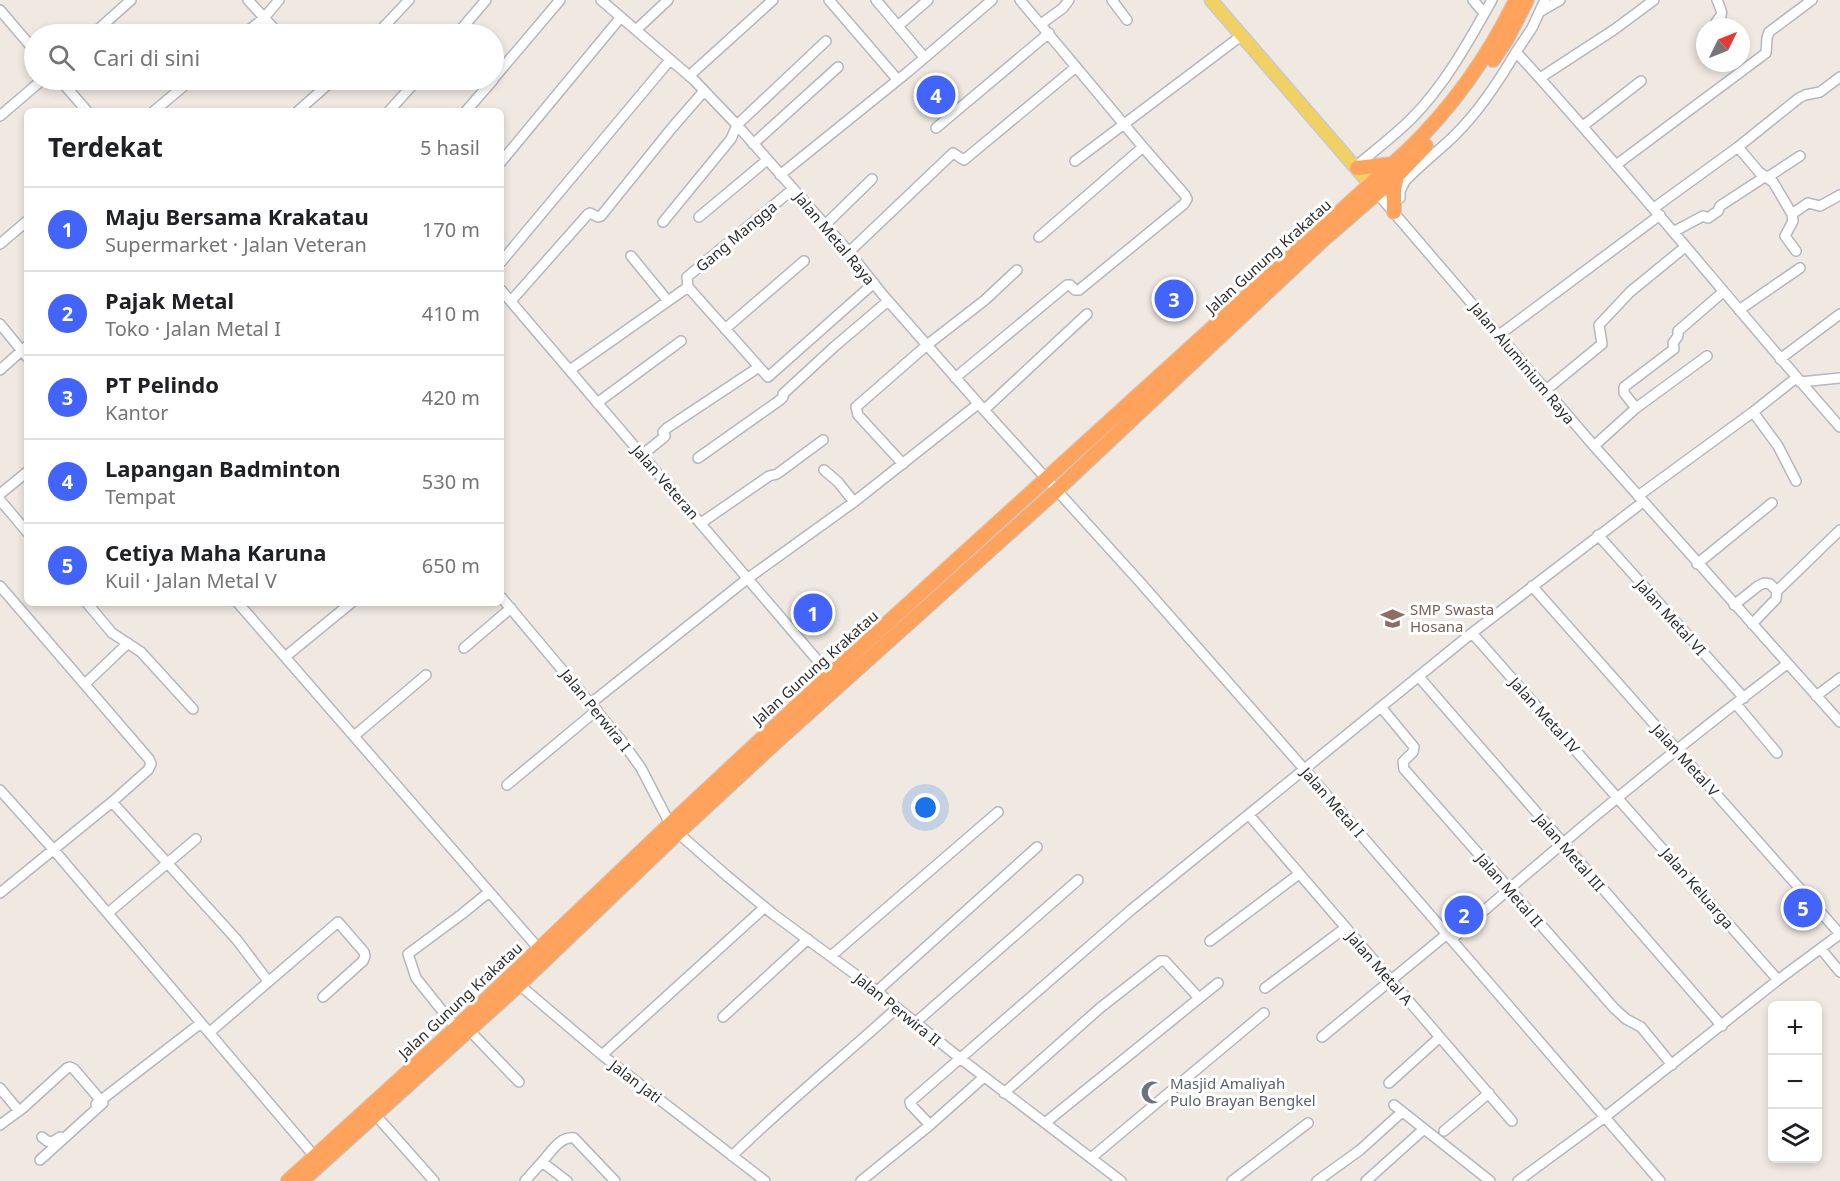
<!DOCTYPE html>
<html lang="id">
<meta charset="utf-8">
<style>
body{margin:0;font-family:"Noto Sans",sans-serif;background:#f6f6f6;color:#202124}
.controls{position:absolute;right:18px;bottom:18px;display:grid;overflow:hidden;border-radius:9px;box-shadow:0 3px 9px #0003}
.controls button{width:54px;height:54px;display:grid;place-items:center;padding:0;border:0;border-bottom:2px solid #e0e0e0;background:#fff;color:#202124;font:30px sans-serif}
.compass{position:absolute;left:1696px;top:18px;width:54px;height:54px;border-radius:50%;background:#fff;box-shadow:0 3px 9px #0003;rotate:47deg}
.you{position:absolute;left:926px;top:808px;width:21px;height:21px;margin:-15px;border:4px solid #fff;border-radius:50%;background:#1a73e8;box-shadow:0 0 0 9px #1a73e833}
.badge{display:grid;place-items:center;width:39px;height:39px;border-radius:50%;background:#4264fb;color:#fff;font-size:20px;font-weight:700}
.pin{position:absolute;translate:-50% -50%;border:3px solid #fff;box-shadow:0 2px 6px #0006}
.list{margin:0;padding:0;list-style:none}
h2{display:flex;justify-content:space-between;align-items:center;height:78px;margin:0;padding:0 24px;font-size:26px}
h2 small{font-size:20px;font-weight:400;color:#757577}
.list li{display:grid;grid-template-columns:39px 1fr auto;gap:18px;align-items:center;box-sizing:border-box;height:84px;padding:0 24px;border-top:2px solid #e0e0e0}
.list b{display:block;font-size:22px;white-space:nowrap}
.list p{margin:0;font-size:20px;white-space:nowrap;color:#757577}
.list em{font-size:20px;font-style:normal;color:#757577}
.icon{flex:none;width:33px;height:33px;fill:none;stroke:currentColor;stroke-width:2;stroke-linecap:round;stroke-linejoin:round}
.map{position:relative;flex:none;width:1840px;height:1181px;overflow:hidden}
.search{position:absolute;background:#fff;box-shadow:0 3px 9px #0003;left:24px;top:24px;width:480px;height:66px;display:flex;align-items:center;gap:15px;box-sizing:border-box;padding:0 21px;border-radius:33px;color:#757577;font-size:22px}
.panel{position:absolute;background:#fff;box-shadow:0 3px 9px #0003;left:24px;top:108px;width:480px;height:498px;border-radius:9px}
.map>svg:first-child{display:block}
</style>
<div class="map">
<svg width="1840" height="1181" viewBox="0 0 1840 1181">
<rect width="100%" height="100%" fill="#efe9e1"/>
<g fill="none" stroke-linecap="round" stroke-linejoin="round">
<defs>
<path id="minor" d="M248 0 279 34
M601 0 694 80 737 125 849 252 883 295 984 410 1139 581 1305 770 1660 1181
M829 0 897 79
M876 0 924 57
M1112 0 1127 20
M1473 0 1484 13
M1545 0 1532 28 1516 52C1628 174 1731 303 1840 427
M0 10 34 50
M1541 11 1560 0
M1041 24 1063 8 1069 0
M898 26 928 0
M1714 27C1720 11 1726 21 1717 0
M636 30 668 0
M93 34 131 0
M244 34 264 18 279 0
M377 34 409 0
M457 34 486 0
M689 76 773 0
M494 78 560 0
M1540 78 1615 29 1654 0
M60 80 87 111
M154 111 191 80
M298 111 333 80
M389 111 417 80
M466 111 493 80
M0 116 42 80
M1583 126 1641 81
M936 128 1049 33
M753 144 838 67
M1738 147 1759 172 1773 182 1792 214 1793 221 1785 236 1796 251
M1075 161 1241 36
M501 162 621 17
M1616 165 1766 53 1767 38 1769 32 1812 0
M1355 167C1374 151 1394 136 1411 119 1445 85 1469 41 1492 0
M780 175 909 71 992 0
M1768 177 1800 156
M1377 193 1594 446 1840 722
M1400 198V191L1405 181C1421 164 1440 150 1456 134 1480 110 1499 81 1516 52
M1654 208 1738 147 1799 98 1805 95 1820 92 1840 77
M1792 214 1808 203 1820 206 1840 195
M699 217 767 160
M663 222 731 139 737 125 826 41
M825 225 872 179
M1673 232 1703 216 1708 218 1718 211 1720 206 1766 176
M1039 237 1143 147
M0 244 27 221
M849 252 953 153 964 160 1076 67
M631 256 668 301
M501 262 670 60
M688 287 768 377 874 283
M688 287 687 277 793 189
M501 290 830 675
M511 301 588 214 590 213 598 217 601 216 671 129 704 91
M1739 310 1800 268
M0 324 27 357
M725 329 804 261
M1499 335 1660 215
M1780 359 1840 314
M0 370 27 346
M570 370 688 287
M955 378 1067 285H1070L1075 290H1079L1184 204 1187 199 1185 195 1143 147 1020 0
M1800 382 1840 378
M1546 390 1602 344 1599 325 1630 292 1685 247
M597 403 681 341
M1636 408 1707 356
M984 410 1087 314
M1753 412 1778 446 1796 481
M1594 446 1636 408 1624 393V387L1674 349 1673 343 1678 336V331L1723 292
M642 455 663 438 665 436 663 432 667 428 759 367
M698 458 780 400 783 397V394L834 347 888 301
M903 464 858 415 856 407 927 345 985 300 1017 270
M824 470 838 482 854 502
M0 494 27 472
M1638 496 1753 412 1796 378
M0 500 27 532
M701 523 769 476 777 474 823 440
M1598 535 1744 698
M1697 564 1772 503
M0 586 149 759 151 764 148 770 112 802 0 893
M1532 586 1840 934
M501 597 621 740 641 768 670 824 678 833 727 876 773 914 856 975 961 1059 1121 1181
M87 603 112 633 141 652 193 709
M238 603 539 949
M1734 605 1758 586 1764 583 1770 584 1777 591 1840 530
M1752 624 1776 599 1777 591
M1472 633 1778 980
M464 648 511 608
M285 657 351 603
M1419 677 1722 1026
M85 684 128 643
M1816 696 1840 678
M591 703 747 579 854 502 978 404
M1736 704 1777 753
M1381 707 1414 747 1413 752 1403 762 1404 769 1614 1008 1626 1019 1641 1027 1672 1065
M354 736 426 675
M507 785 597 710
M0 790 53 849 315 1157
M112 802 237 940 268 981
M1249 815 1512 1121
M108 913 196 839
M1452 939C1560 843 1672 751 1787 664
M1210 941 1299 874
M1821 949 1840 972
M831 956 998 812
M516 982 602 1055 765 1181
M1265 988 1345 928
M876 992 1037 847
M723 1017 808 939
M915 1023 1078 880
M456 1028 416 978 408 954 462 914 489 892
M469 1030 519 1082
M210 1032 338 922 364 952 365 956 363 961 323 997
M1322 1037 1447 934
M602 1055 765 907
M1389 1083 1440 1037
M0 1088 19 1111
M1004 1093 1100 1008 1160 961H1165L1199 998
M96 1104 201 1023
M1394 1105 1490 1181
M372 1111 434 1181
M1045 1123 1218 983
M0 1125 23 1108 67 1068 70 1067 74 1069 103 1103 40 1160
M930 1125 911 1105 910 1102 1131 910 1472 633 1643 502
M1444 1131 1489 1093
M42 1137 47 1141 52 1142 60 1137
M732 1156C785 1104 842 1058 897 1008
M1091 1158 1264 1013
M542 1162C551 1152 560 1136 574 1138L615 1181
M525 1181 542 1162 567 1181
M861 1181 930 1125 984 1077
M1232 1181 1308 1123
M1317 1181 1360 1150 1402 1112
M1366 1181 1424 1129
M1518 1181 1605 1117 1778 980 1840 934"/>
<path id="major" d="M1211 0 1375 190"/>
<path id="highway" d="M1493 60 1507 39 1527 0
M1357 168 1393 164
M1394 212V190L1397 176
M288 1181 456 1028 670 824 830 675 1407 151C1453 107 1488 57 1516 0
M302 1181 519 985 678 833 773 745 1056 491 1322 241 1397 176 1426 146"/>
</defs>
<!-- minor casing -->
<use href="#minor" stroke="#b4b7c1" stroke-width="12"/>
<!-- major casing -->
<use href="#major" stroke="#c9c9c9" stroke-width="15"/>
<!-- highway casing -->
<use href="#highway" stroke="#c9c9c9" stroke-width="16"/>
<!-- minor -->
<use href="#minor" stroke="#fff" stroke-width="9"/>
<!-- major -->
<use href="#major" stroke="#f2d163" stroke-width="12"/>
<!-- highway -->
<use href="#highway" stroke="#ffa35c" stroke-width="14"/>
</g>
<!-- icons -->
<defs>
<symbol id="school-bare" viewBox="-9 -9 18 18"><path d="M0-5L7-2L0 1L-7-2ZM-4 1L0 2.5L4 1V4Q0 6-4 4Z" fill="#8d6e63" stroke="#fff" stroke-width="2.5" paint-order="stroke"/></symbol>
<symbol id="mosque-bare" viewBox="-9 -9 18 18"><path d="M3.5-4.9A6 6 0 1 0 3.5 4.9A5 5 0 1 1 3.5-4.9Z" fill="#6b7280" stroke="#fff" stroke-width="2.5" paint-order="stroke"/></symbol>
</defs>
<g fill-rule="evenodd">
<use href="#school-bare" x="1376" y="602" width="33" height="33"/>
<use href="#mosque-bare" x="1136" y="1076" width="33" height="33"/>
</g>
<g text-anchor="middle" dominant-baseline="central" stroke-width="6" stroke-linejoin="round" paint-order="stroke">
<!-- street labels -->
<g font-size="15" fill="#2e2e2e" stroke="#fff">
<text transform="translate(736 236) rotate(-40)">Gang Mangga</text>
<text transform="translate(835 238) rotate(50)">Jalan Metal Raya</text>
<text transform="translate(1268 256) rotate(-42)">Jalan Gunung Krakatau</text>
<text transform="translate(1523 363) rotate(50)">Jalan Aluminium Raya</text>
<text transform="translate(666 482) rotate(49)">Jalan Veteran</text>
<text transform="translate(1671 617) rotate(48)">Jalan Metal VI</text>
<text transform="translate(815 667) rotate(-42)">Jalan Gunung Krakatau</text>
<text transform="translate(596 710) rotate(51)">Jalan Perwira I</text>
<text transform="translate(1545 715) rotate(48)">Jalan Metal IV</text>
<text transform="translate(1686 760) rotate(48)">Jalan Metal V</text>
<text transform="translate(1333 802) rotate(49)">Jalan Metal I</text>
<text transform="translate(1570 852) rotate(49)">Jalan Metal III</text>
<text transform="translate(1698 888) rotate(49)">Jalan Keluarga</text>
<text transform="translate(1510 890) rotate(49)">Jalan Metal II</text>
<text transform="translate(1380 968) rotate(49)">Jalan Metal A</text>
<text transform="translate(460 1000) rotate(-43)">Jalan Gunung Krakatau</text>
<text transform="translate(898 1009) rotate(39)">Jalan Perwira II</text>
<text transform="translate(636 1081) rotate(37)">Jalan Jati</text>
</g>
<!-- education labels -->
<g font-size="15" fill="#785e54" stroke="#fff" text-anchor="start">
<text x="1410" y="609">SMP Swasta<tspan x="1410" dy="17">Hosana</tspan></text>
</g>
<!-- worship labels -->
<g font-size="15" fill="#5b616d" stroke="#fff" text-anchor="start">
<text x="1170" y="1083">Masjid Amaliyah<tspan x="1170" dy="17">Pulo Brayan Bengkel</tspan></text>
</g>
</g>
</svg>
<div class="controls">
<button>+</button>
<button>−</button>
<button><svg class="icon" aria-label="layers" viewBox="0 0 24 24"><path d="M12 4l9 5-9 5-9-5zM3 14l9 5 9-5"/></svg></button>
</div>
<svg class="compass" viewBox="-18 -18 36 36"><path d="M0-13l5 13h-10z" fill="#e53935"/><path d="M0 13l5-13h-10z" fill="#757577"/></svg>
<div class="you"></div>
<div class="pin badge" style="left:813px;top:613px">1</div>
<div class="pin badge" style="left:1464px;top:915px">2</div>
<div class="pin badge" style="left:1174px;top:299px">3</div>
<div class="pin badge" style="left:936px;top:95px">4</div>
<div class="pin badge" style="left:1803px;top:908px">5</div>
<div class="search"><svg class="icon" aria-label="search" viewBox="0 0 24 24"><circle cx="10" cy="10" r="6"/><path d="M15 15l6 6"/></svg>Cari di sini</div>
<section class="panel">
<h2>Terdekat<small>5 hasil</small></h2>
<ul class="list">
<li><span class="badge">1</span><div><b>Maju Bersama Krakatau</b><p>Supermarket · Jalan Veteran</p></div><em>170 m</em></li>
<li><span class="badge">2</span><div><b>Pajak Metal</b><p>Toko · Jalan Metal I</p></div><em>410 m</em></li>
<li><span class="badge">3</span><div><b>PT Pelindo</b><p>Kantor</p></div><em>420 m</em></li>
<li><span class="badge">4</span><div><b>Lapangan Badminton</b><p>Tempat</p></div><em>530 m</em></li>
<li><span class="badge">5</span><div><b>Cetiya Maha Karuna</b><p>Kuil · Jalan Metal V</p></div><em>650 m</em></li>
</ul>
</section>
</div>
